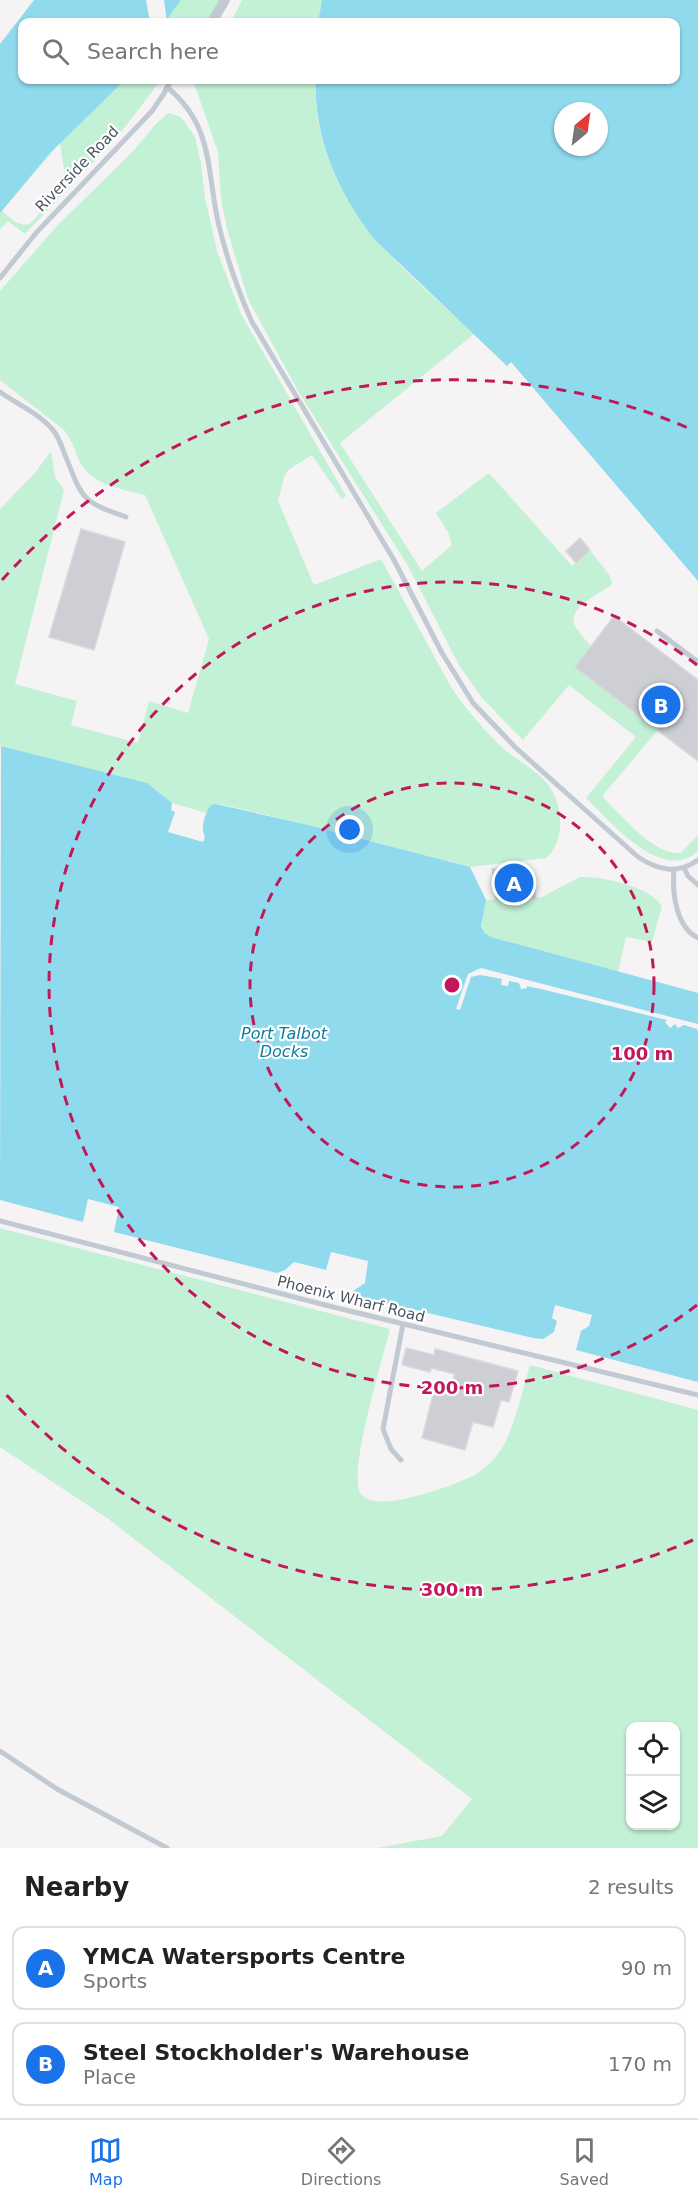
<!DOCTYPE html>
<style>
body{margin:0;font-family:"DejaVu Sans",sans-serif;background:#f6f6f6;color:#222}
.controls{position:absolute;right:18px;bottom:18px;display:grid;overflow:hidden;border-radius:12px;box-shadow:0 2px 4px #0004}
.controls button{width:54px;height:54px;display:grid;place-items:center;padding:0;border:0;border-bottom:2px solid #e0e0e0;background:#fff;color:#222;font:30px sans-serif}
.compass{position:absolute;left:554px;top:102px;width:54px;height:54px;border-radius:50%;background:#fff;box-shadow:0 2px 4px #0004;rotate:29deg}
.you{position:absolute;left:350px;top:830px;width:21px;height:21px;margin:-15px;border:4px solid #fff;border-radius:50%;background:#1a73e8;box-shadow:0 0 0 9px #1a73e833}
.badge{display:grid;place-items:center;width:39px;height:39px;border-radius:50%;background:#1a73e8;color:#fff;font-size:20px;font-weight:700}
.pin{position:absolute;translate:-50% -50%;border:3px solid #fff;box-shadow:0 2px 6px #0006}
.list{margin:0;padding:0;list-style:none}
h2{display:flex;justify-content:space-between;align-items:center;height:78px;margin:0;padding:0 24px;font-size:26px}
h2 small{font-size:20px;font-weight:400;color:#767676}
.list li{display:grid;grid-template-columns:39px 1fr auto;gap:18px;align-items:center;box-sizing:border-box;height:84px;margin:0 12px 12px;padding:0 12px;border:2px solid #e0e0e0;border-radius:12px}
.list b{display:block;font-size:22px;white-space:nowrap}
.list p{margin:0;font-size:20px;white-space:nowrap;color:#767676}
.list em{font-size:20px;font-style:normal;color:#767676}
.icon{flex:none;width:33px;height:33px;fill:none;stroke:currentColor;stroke-width:2;stroke-linecap:round;stroke-linejoin:round}
.map{position:relative;flex:none;width:698px;height:1848px;overflow:hidden}
.search{position:absolute;background:#fff;box-shadow:0 2px 4px #0004;left:18px;right:18px;top:18px;height:66px;display:flex;align-items:center;gap:15px;box-sizing:border-box;padding:0 21px;border-radius:12px;color:#767676;font-size:22px}
.sheet{height:270px;background:#fff}
nav{display:flex;justify-content:space-around;align-items:center;box-sizing:border-box;height:84px;border-top:2px solid #e0e0e0;background:#fff;font-size:16px;color:#767676}
nav a{display:grid;justify-items:center;gap:3px}
nav .on{color:#1a73e8}
.map>svg:first-child{display:block}
</style>
<div class="map">
<svg width="698" height="1848" viewBox="0 0 698 1848">
<rect width="100%" height="100%" fill="#f5f3f3"/>
<!-- green -->
<path fill="#c3f1d5" fill-rule="evenodd" d="M157 0H225L210 22H169L167 19 165 22H144Z
M242 0H322L318 22H231Z
M106 80H161L118 136 25 234 8 221 0 229V160ZM60 143 66 182 31 223C20 229 11 218 2 211Z
M193 80H315C316 96 316 113 320 130 341 223 408 272 474 334L340 443 422 571 452 545 448 532 436 513 489 473 572 566 590 550 610 576 612 584C601 594 566 607 575 626 579 633 586 640 591 646L575 667 658 730 602 796C620 814 654 856 681 853L698 835V851C662 884 611 822 586 798L636 737 569 685 523 740 482 698 459 665 408 566 298 391 248 299 227 229 221 199 218 152Z
M168 113 181 117 195 137 201 163 205 198 217 251 241 314 346 496 342 499 312 455 288 470 284 477 278 501 314 585 381 559 451 687C467 710 484 731 505 750 520 762 541 773 551 789 563 808 565 843 546 858L470 867 304 824 220 804 211 805 207 813 172 803 147 783 0 746V509L35 473 51 451 55 477 64 490 15 684 77 701 71 725 138 743 149 701 188 713 209 639 145 495C122 489 95 486 81 464 75 453 73 440 64 430L0 380V291L56 227 133 151 156 124Z
M580 877C602 876 649 886 662 906L652 942 626 937 618 972 491 937C476 928 483 915 486 900L516 898 517 901 542 897Z
M0 1228 390 1329C382 1361 351 1462 359 1490 367 1519 454 1485 473 1476 482 1471 491 1463 497 1455 513 1437 522 1390 530 1365L698 1410V1848H377L442 1836 472 1799 107 1518 0 1447ZM630 1726H676V1826H630Z"/>
<!-- water -->
<path fill="#90daee" fill-rule="evenodd" d="M34 0H181L165 22H22V80H125L48 155 0 213V44Z
M322 0H698V581L511 362 507 366 375 240C347 204 325 163 318 117 316 105 316 92 315 80H676V22H318ZM563 111H599V147H563Z
M1 746 147 783 172 803 171 810 175 812 168 832 203 842 205 837C200 828 205 813 211 805L216 804 304 824 470 867 486 900 481 926 485 933 491 937 698 993V1382L576 1350 581 1331 589 1326 592 1315 555 1305 552 1318 557 1321 554 1332 543 1339 533 1338 352 1295 353 1291 365 1283 368 1261 331 1252 326 1270 294 1262 285 1270 277 1273 114 1232 119 1207 88 1199 83 1222 0 1200Z"/>
<!-- pier -->
<path fill="#f5f3f3" d="M146 0H164L167 22H150Z
M481 968 698 1024V1032L697 1029 684 1025 678 1028 675 1024 670 1028 665 1022 667 1020 545 990 527 986V988L521 989 519 983 509 981 508 986 501 985 502 979 480 975 471 977 460 1010 456 1009 468 974Z"/>
<!-- building -->
<path fill="#cdcfd5" stroke="#d7d9de" stroke-width="1.5" d="M81 529 125 542 94 650 49 637Z
M580 538 590 550 576 563 566 551Z
M614 616 698 680V761L575 667Z
M507 867V870H518L519 876 533 874 536 899 522 901 521 897 496 900 492 869Z
M406 1348 434 1355 435 1349 518 1371 509 1402 501 1400 493 1427 473 1422 465 1450 422 1438 434 1391 449 1395 455 1374 431 1368 430 1372 402 1365Z"/>
<g fill="none" stroke-linecap="round" stroke-linejoin="round">
<!-- lane -->
<path stroke="#c1cad2" stroke-width="5" d="M167 87C215 127 206 171 219 226 227 258 238 291 252 322L394 560 442 653 473 703 516 748 638 857C658 870 677 875 698 860
M0 278 36 233 152 111 163 95 171 80
M0 392C17 404 40 414 53 430 59 437 62 447 65 455 83 499 80 501 126 517
M657 631 698 662
M684 868 688 876 698 885
M674 870C672 893 676 927 698 938
M0 1221 329 1306 698 1395
M401 1460 391 1449 383 1429 403 1324
M0 1751 57 1789 167 1848"/>
<!-- street -->
<path stroke="#c1cad2" stroke-width="10" d="M212 22 225 0"/>
</g>
<!-- distance rings -->
<g fill="none" stroke="#c2185b" stroke-width="3" stroke-dasharray="10 8">
<circle cx="452" cy="985" r="202"/>
<path d="M697 1305A403 403 0 1 1 697 665"/>
<path d="M693 1540A605 605 0 0 1 2 1390M2 580A605 605 0 0 1 693 430"/>
</g>
<g text-anchor="middle" dominant-baseline="central" stroke-width="4.5" stroke-linejoin="round" paint-order="stroke">
<!-- street labels -->
<g font-size="15" fill="#4a5661" stroke="#fff">
<text transform="translate(77 169) rotate(-46)">Riverside Road</text>
<text transform="translate(351 1299) rotate(14)">Phoenix Wharf Road</text>
</g>
<!-- water labels -->
<g font-size="16" font-style="italic" fill="#0c7c9b" stroke="#fff">
<text x="284" y="1033">Port Talbot<tspan x="284" dy="18">Docks</tspan></text>
</g>
</g>
<circle cx="452" cy="985" r="9" fill="#c2185b" stroke="#fff" stroke-width="3"/>
<g font-size="18" text-anchor="middle" font-weight="bold" fill="#c2185b" stroke="#fff" stroke-width="4.5" stroke-linejoin="round" paint-order="stroke">
<text x="642" y="1060">100 m</text>
<text x="452" y="1394">200 m</text>
<text x="452" y="1596">300 m</text>
</g>
</svg>
<div class="controls">
<button><svg class="icon" aria-label="locate" viewBox="0 0 24 24"><circle cx="12" cy="12" r="6"/><path d="M12 2v4M12 18v4M2 12h4M18 12h4"/></svg></button>
<button><svg class="icon" aria-label="layers" viewBox="0 0 24 24"><path d="M12 4l9 5-9 5-9-5zM3 14l9 5 9-5"/></svg></button>
</div>
<svg class="compass" viewBox="-18 -18 36 36"><path d="M0-13l5 13h-10z" fill="#e53935"/><path d="M0 13l5-13h-10z" fill="#767676"/></svg>
<div class="you"></div>
<div class="pin badge" style="left:514px;top:883px">A</div>
<div class="pin badge" style="left:661px;top:705px">B</div>
<div class="search"><svg class="icon" aria-label="search" viewBox="0 0 24 24"><circle cx="10" cy="10" r="6"/><path d="M15 15l6 6"/></svg>Search here</div>
</div>
<section class="sheet">
<h2>Nearby<small>2 results</small></h2>
<ul class="list">
<li><span class="badge">A</span><div><b>YMCA Watersports Centre</b><p>Sports</p></div><em>90 m</em></li>
<li><span class="badge">B</span><div><b>Steel Stockholder's Warehouse</b><p>Place</p></div><em>170 m</em></li>
</ul>
</section>
<nav>
<a class="on"><svg class="icon" aria-label="map" viewBox="0 0 24 24"><path d="M3 6l6-2 6 2 6-2v14l-6 2-6-2-6 2zM9 4v14M15 6v14"/></svg>Map</a>
<a><svg class="icon" aria-label="directions" viewBox="0 0 24 24"><path d="M12 3l9 9-9 9-9-9zM9 14v-3h6M13 9l2 2-2 2"/></svg>Directions</a>
<a><svg class="icon" aria-label="saved" viewBox="0 0 24 24"><path d="M7 4h10v16l-5-4-5 4z"/></svg>Saved</a>
</nav>
